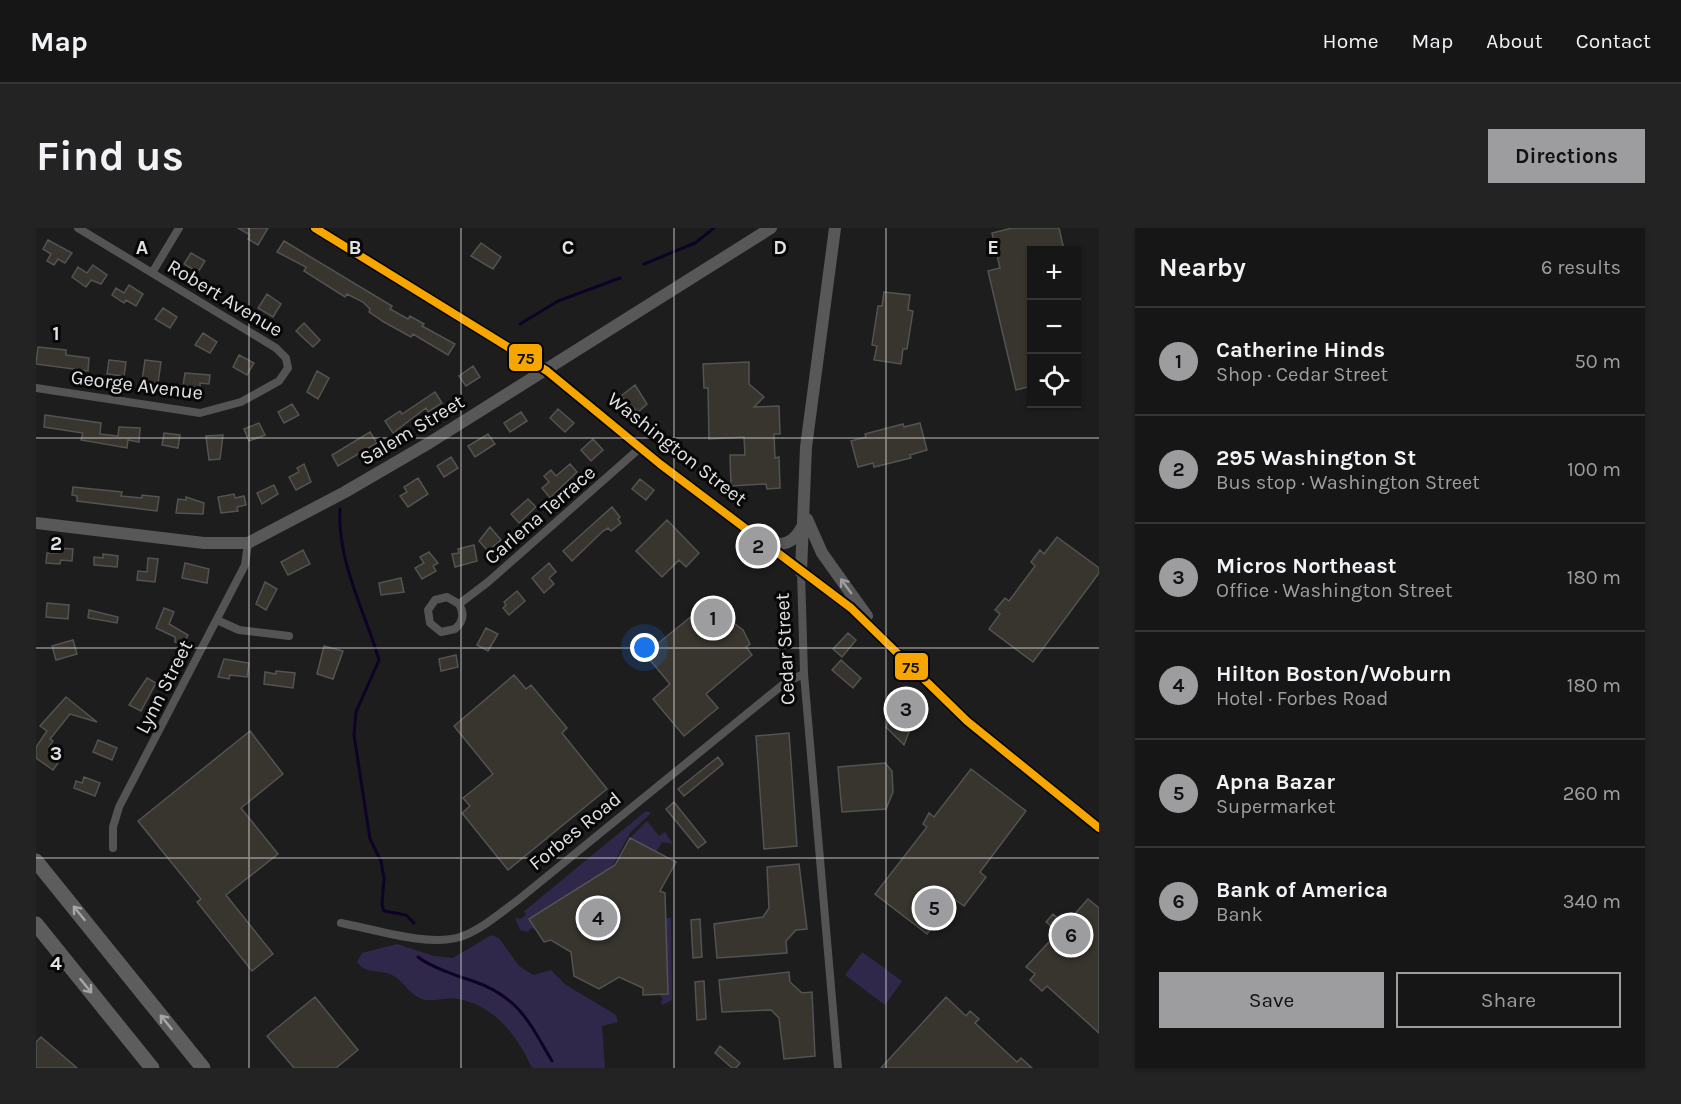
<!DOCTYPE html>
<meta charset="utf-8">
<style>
body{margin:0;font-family:Karla,sans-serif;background:#232323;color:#f1f3f6}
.controls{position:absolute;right:18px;top:18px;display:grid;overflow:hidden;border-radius:0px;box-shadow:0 2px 4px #0004}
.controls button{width:54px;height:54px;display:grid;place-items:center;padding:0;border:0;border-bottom:2px solid #353535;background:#161616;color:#f1f3f6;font:30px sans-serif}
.you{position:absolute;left:609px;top:420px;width:21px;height:21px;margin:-15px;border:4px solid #fff;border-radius:50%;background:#1a73e8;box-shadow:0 0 0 9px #1a73e833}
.badge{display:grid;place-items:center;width:39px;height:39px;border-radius:50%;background:#9d9c9e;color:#111;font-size:20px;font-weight:700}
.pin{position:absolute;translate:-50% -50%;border:3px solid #fff;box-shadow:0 2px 6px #0006}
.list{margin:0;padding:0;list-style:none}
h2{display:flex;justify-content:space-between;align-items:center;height:78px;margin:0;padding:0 24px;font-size:26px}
h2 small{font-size:20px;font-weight:400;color:#9e9fa1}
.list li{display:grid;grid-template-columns:39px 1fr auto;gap:18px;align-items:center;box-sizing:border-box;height:108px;padding:0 24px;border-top:2px solid #353535}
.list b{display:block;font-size:22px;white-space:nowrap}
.list p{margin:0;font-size:20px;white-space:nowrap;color:#9e9fa1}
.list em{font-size:20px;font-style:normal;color:#9e9fa1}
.actions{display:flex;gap:12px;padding:18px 24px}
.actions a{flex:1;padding:14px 0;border:2px solid #9d9c9e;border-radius:0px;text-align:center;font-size:21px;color:#9d9c9e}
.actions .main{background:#9d9c9e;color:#111}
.icon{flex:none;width:33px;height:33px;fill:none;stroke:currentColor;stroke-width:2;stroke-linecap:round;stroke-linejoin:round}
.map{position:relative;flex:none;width:1063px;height:840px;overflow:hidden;border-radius:0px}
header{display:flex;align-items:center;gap:36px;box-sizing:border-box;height:84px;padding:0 30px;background:#161616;border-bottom:2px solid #353535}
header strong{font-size:28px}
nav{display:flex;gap:33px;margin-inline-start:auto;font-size:21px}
.intro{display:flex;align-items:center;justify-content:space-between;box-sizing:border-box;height:144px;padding:0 36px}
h1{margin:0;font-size:42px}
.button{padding:15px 27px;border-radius:0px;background:#9d9c9e;color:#111;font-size:21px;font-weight:700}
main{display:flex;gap:36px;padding:0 36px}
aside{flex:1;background:#161616;border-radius:0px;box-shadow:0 2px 4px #0004}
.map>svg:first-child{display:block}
</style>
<header>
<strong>Map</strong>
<nav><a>Home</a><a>Map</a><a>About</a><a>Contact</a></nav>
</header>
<div class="intro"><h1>Find us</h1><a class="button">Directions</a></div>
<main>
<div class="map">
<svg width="1063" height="840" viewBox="0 0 1063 840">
<rect width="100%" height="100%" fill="#1d1d1e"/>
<!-- green -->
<path fill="#30284b" d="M610 583 615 585 594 605 577 637 500 701 495 700 492 704 484 702 479 690 485 691 490 687 488 683 492 680Z
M611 593 623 608 629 604 637 616 626 614 620 624 594 610Z
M628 690H635L636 772 627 777 624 774 627 772 624 767 632 766Z
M455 707 463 710 483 738 497 747 515 742 530 757 580 787 582 794 566 798 569 840H496C481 808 460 778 422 771 410 768 398 775 386 771 372 766 368 752 354 746 343 742 329 746 321 734L326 725 361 716 398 728 417 730Z
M826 724 866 753 849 777 809 747Z"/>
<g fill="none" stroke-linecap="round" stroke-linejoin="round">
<!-- stream -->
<path stroke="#0e0326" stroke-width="3" d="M608 36 659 15 678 0
M484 96 522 73 584 50
M304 281C301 333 329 384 343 432L320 484 318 507 334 611 345 633 348 650 346 677 348 683 370 687 378 695
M382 729C393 738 423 749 437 753 483 769 493 794 516 833"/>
</g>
<!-- building -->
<path fill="#38342e" stroke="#535353" stroke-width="1.5" d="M202 0H232L222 17 212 11 214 7Z
M976 0H1023L1028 22H996V158L980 162 952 43 964 40 956 5Z
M12 12 36 25 29 35 22 31 18 37 11 33 15 26 7 21Z
M248 13 356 78 354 81 372 91 374 88 388 96 386 98 419 116 412 127 377 106 375 109 348 94 333 84 334 81 327 74 311 66 309 69 268 43 270 39 241 24Z
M445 15 465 29 457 41 435 28Z
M155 25 169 33 162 44 148 36Z
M57 37 71 47 65 56 55 52 50 59 36 49 42 39 51 45Z
M93 57 107 66 100 78 90 72 88 75 76 67 80 60 88 65Z
M848 64 874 67 872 82 877 83 871 121H867L865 136 838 132 841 118 836 117 842 78H846Z
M231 66 245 76 237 89 222 80Z
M127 80 141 89 134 100 119 91Z
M268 95 284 112 277 119 260 103Z
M167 105 181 114 174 125 159 117Z
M2 119 30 122V127L53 130 52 143 0 136Z
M203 127 218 135 211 147 197 139Z
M73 132 90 134 88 148 71 146Z
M109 132 125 134 122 155 106 153Z
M713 134V156L728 169 718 179 743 178 744 206H738L739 230 743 229 744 260 731 261 730 256 695 258 694 227H709L708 209 673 211 672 160H668L667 136Z
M437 138 444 149 430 158 423 148Z
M281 143 293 150 282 171 271 164Z
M149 145 174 147 173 156 164 155V160L147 158Z
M599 157 611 176 602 184 585 168Z
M399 164 406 175 392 184 390 180 357 205 349 193 364 183 366 186Z
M256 176 263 187 248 195 242 184Z
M522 181 538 195 529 204 514 190Z
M485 184 491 193 474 204 468 195Z
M9 187 65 195 64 206 82 208 83 199 104 200 103 214 92 212 91 220 45 212 47 205 8 199Z
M223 195 229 207 213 213 208 201Z
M884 195 891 222 874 227 875 230 838 239 837 235 822 239 815 213 830 209 829 206 867 196 868 199Z
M334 204 341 215 302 238 296 227Z
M128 205 144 207 142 220 126 217Z
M452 206 459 216 439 229 432 218Z
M187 207 184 231 173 232 170 208Z
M557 211 567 222 555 233 545 222Z
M415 229 422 240 408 249 401 238Z
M268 236 275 254 260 262 253 249 263 244 261 240Z
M534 236 541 244 514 270 506 260 513 254 508 248 515 242 520 248Z
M382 250 392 266 372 279 364 268 371 264 368 259Z
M604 251 618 262 610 272 596 261Z
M238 257 242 266 226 276 221 265Z
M37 259 86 264 85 268 106 270V267L123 269 121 283 41 273V268L36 267Z
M198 266 199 270 208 268 210 277 201 279 202 283 185 285 182 269Z
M150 269 168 275 167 286 140 285 142 271 150 272Z
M492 271 500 279 483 295 475 286Z
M576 279 584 289 582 291 585 295 575 303 572 300 567 303 536 333 527 323Z
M631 292 663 325 650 339 643 332 626 349 600 323Z
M454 299 465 312 452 323 443 313Z
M1021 309 1063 340V345L997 434 953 401 964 386 959 382 969 370 973 373 999 338 995 334 1004 322 1008 326Z
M438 317 441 333 419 339 416 326 423 325 422 321Z
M21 320 37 321 36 333 25 332 24 336 10 335 11 325H21Z
M267 322 274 336 252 347 245 334Z
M393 324 402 335 397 338 400 343 386 351 379 340 388 335 384 329Z
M67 326 82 328 81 339 58 337V329L67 330Z
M112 330 122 331 119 354 101 352 102 343 111 344Z
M149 335 173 341 171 355 146 350Z
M513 335 520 344 513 350 518 356 508 365 496 350Z
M365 350 368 364 345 367 343 355Z
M229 354 241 361 230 382 220 376Z
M481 363 489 373 473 387 467 380 470 377 468 374Z
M673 374 691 395 695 393 707 402 714 416 710 419 716 427 670 466 682 480 648 508 617 471 634 456 609 426Z
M11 375 33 377 32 391 10 389Z
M128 380 138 384 133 396 152 407 147 418 139 414V409L120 400Z
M53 382 82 389 81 395 52 390Z
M450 400 462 406 452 423 441 417Z
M812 405 820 412 806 429 797 421Z
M37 412 41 426 20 432 16 418Z
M288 418 307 423 297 451 281 446Z
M420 427 422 439 405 443 403 431Z
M188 431 213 435 211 449 194 447 193 451 182 449Z
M805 432 825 450 817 460 796 442Z
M240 443 259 445 257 460 228 456 229 444 240 446Z
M478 447 490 461 495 457 531 500 526 505 571 561 472 642 426 585 434 578 427 570 457 546 418 498Z
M111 450 120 455 105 483 93 477Z
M864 462 882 480 868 517 850 499Z
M30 469 61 494 34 486 14 511 17 513 13 519 27 528 17 542 0 530V519L11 503 4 498Z
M214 503 247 546 205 580 242 626 190 667 237 726 216 743 161 674 165 671 102 593Z
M753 505 761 618 728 621 720 508Z
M62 512 81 520 76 532 57 524Z
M682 529 687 536 648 568 642 561Z
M849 535 856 543 857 564 850 581 806 584 802 539Z
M935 541 990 583 944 644 950 649 928 678 918 671 891 706 839 666 891 599 887 596 893 585 898 589Z
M48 549 64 555 59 568 38 560 40 553 46 555Z
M638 574 670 614 662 620 630 581Z
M594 610 640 634 624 663 629 665 632 766 607 767V760L583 749 563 761 538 748 535 724 515 712 508 714 493 691 579 637Z
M763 636 771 701 760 702 750 713 751 725 681 730 678 696 727 689 733 680 731 639Z
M1052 671 1063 680V805L1011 758 1006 763 994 752 999 746 990 739 1022 704 1010 694 1017 686 1029 697Z
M664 691 666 729 657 730 655 692Z
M753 744 754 754 766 765 776 764 779 828 748 831 743 790 735 782 686 784 683 752Z
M668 753 670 791 661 792 659 754Z
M279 769 322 822 300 840H258L231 808Z
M910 769 930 788 934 783 943 791 939 795 981 834 985 830 996 840H845Z
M5 809 41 840H0V814Z
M684 818 704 835 700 840H696L679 825Z"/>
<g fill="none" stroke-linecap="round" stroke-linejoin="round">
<!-- street -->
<path stroke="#545455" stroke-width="8" d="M116 45 143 0
M0 160 164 185 205 174 243 153 252 140 250 130 240 120 42 0
M765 344 768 446 802 840
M423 376 411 369 399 372 392 382 394 395 405 404 419 401C427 394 429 386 423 376L452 354 604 220
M181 392 203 402 253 408
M77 620V599L83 579 209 337 212 315
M305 695C338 701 392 719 424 709 445 702 464 685 482 672L750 454 768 446"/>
<!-- secondary -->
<path stroke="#585858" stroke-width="12" d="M279 0 511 143 624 236 815 380 931 493 1063 600
M771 291 786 325 831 388
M0 295 168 315H212L309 264 393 215 735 0
M729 314C747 319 758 315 766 299
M765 344 770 219 799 0"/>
<!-- highway -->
<path stroke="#5d5d5d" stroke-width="15" d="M0 633 167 840
M0 696 116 840"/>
<defs>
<path id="bus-1" d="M279 0 511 143 624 236 815 380 931 493 1063 600"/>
</defs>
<!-- bus-1 casing -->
<use href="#bus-1" stroke="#070708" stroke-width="12"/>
<!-- bus-1 -->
<use href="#bus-1" stroke="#f7a600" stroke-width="8"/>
</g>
<!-- one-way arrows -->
<defs><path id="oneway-shaft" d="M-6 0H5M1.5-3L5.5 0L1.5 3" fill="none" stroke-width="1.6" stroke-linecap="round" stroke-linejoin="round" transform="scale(1.5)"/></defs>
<use stroke="#9d9c9e" href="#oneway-shaft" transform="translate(810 358) rotate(-126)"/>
<g stroke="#a6a6a7">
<use href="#oneway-shaft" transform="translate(43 685) rotate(-129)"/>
<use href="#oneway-shaft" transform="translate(50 758) rotate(51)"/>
<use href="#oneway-shaft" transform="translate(130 794) rotate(-129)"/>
</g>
<!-- grid -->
<path fill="none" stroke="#e2e1e3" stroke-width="1.5" stroke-opacity="0.55" d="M213 0V840M425 0V840M638 0V840M850 0V840M0 210H1063M0 420H1063M0 630H1063"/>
<g text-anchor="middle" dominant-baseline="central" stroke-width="6" stroke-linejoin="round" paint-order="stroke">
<!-- street labels -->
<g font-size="20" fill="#e2e1e3" stroke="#070708">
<text transform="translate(189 70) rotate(31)">Robert Avenue</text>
<text transform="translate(101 157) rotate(7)">George Avenue</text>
<text transform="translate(376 202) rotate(-31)">Salem Street</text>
<text transform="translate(641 221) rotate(38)">Washington Street</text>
<text transform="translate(504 287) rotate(-41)">Carlena Terrace</text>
<text transform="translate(749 421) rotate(-93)">Cedar Street</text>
<text transform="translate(128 459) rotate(-63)">Lynn Street</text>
<text transform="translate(539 603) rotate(-39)">Forbes Road</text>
</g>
</g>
<g font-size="20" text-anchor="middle" font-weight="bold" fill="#e2e1e3" stroke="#070708" stroke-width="6" stroke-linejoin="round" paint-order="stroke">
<text x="106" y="26">A</text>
<text x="319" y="26">B</text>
<text x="532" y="26">C</text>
<text x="744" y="26">D</text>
<text x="957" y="26">E</text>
<text x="20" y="112">1</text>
<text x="20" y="322">2</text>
<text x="20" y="532">3</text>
<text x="20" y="742">4</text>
</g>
<g stroke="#070708" stroke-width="2">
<rect x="472" y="115" width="35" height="29" rx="6" fill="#f7a600"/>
<rect x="858" y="424" width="35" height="29" rx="6" fill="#f7a600"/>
</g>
<g font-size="16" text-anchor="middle" font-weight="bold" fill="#111">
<text x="490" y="136">75</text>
<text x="875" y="445">75</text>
</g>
</svg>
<div class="controls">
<button>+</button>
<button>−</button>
<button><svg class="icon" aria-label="locate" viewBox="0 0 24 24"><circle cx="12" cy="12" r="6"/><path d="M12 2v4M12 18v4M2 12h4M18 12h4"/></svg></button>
</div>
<div class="you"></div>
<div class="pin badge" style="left:677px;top:390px">1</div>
<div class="pin badge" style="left:722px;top:318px">2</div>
<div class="pin badge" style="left:870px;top:481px">3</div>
<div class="pin badge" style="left:562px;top:690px">4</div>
<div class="pin badge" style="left:898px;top:680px">5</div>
<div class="pin badge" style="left:1035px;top:707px">6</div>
</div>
<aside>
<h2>Nearby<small>6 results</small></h2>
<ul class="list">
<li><span class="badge">1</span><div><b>Catherine Hinds</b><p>Shop · Cedar Street</p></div><em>50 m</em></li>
<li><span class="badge">2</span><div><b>295 Washington St</b><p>Bus stop · Washington Street</p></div><em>100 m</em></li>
<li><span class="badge">3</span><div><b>Micros Northeast</b><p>Office · Washington Street</p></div><em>180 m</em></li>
<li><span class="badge">4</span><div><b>Hilton Boston/Woburn</b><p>Hotel · Forbes Road</p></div><em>180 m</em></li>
<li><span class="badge">5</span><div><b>Apna Bazar</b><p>Supermarket</p></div><em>260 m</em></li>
<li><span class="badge">6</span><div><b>Bank of America</b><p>Bank</p></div><em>340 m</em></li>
</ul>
<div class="actions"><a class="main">Save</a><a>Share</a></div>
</aside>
</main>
